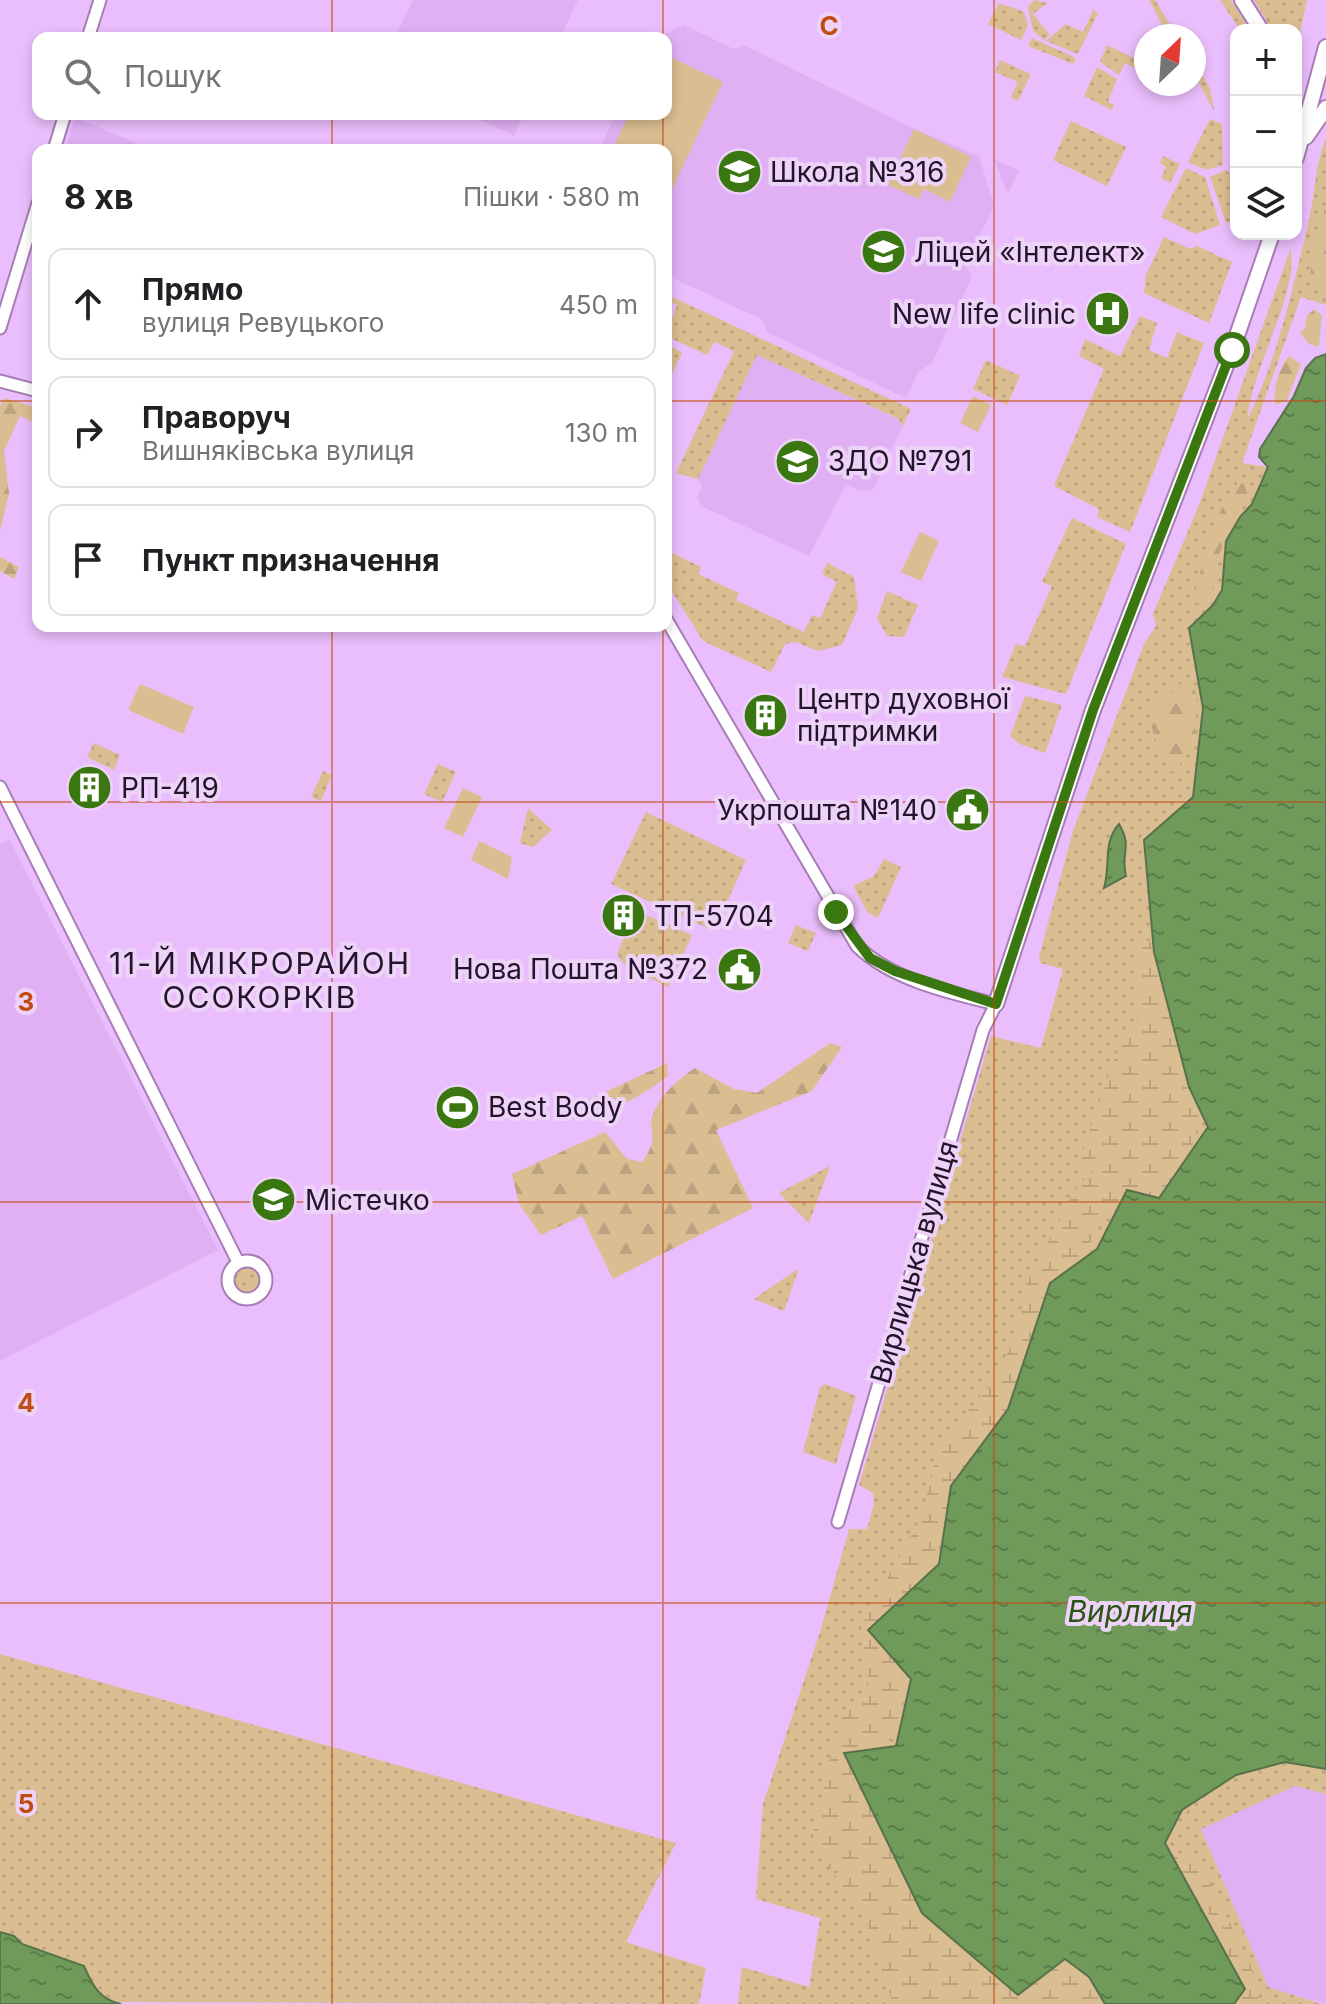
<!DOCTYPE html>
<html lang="uk">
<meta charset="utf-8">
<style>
body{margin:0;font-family:Inter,sans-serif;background:#f2f2f2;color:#202124}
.controls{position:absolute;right:24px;top:24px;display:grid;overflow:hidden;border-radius:16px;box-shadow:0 4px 12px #0003}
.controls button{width:72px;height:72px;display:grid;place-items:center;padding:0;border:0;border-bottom:2px solid #e0e0e0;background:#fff;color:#202124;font:40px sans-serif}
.compass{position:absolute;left:1134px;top:24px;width:72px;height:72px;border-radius:50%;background:#fff;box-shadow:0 4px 12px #0003;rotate:25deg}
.stop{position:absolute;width:24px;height:24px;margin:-18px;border:6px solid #3a7710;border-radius:50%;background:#fff}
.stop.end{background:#3a7710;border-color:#fff;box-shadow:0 2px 8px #0008}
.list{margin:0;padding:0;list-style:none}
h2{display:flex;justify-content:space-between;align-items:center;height:104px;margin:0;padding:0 32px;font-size:34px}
h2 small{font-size:26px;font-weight:400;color:#757577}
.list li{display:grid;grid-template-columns:52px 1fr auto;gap:24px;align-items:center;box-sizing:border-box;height:112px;margin:0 16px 16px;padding:0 16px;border:2px solid #e0e0e0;border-radius:16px}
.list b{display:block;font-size:30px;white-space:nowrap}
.list p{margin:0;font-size:26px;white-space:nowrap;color:#757577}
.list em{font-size:26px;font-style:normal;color:#757577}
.icon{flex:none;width:44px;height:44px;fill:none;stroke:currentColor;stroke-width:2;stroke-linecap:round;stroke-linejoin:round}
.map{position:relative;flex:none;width:1326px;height:2004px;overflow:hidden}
.search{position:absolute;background:#fff;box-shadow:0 4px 12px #0003;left:32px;top:32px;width:640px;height:88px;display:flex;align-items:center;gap:20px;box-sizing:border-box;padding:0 28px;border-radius:16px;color:#757577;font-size:30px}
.panel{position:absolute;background:#fff;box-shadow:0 4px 12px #0003;left:32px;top:144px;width:640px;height:488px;border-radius:16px}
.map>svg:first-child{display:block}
</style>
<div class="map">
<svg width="1326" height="2004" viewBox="0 0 1326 2004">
<defs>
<pattern id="grass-dots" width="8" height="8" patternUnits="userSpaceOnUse" patternTransform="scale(2)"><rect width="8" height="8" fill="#dbbd92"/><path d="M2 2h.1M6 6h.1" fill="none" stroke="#bca27e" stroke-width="1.8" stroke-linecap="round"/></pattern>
<pattern id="forest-firs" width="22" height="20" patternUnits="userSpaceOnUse" patternTransform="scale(2)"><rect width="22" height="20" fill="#dbbd92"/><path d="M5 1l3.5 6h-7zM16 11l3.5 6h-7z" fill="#bca27e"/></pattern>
<pattern id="wetland-marsh" width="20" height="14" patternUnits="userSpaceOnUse" patternTransform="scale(2)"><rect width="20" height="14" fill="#dbbd92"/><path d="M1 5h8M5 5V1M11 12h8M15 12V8" fill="none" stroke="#bca27e"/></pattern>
<pattern id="water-ripples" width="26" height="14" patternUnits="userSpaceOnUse" patternTransform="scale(2)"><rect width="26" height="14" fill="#6f9a5a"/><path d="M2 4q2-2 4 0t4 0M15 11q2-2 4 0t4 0" fill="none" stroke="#5b7c4b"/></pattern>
</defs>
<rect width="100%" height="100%" fill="#eabefc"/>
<!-- built -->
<path fill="#e1b0f4" d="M413 0H578L560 38H394Z
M684 25 734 49 744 45 908 126 979 156 994 206 966 266 972 277 932 363 919 371 906 398 768 333 761 319 666 275V150H599L616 114H666V38H655Z
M469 114H524L514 136Z
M75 117 152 150H65Z
M994 159 1019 171 1008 194Z
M757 355 899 420 902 427 873 490 860 491 846 484 809 556 701 506 697 497 702 486 698 479Z
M10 840 218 1250 0 1361V844Z
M1295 1786 1326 1794V2004L1268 1988 1201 1828Z"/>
<!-- grass -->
<path fill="url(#grass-dots)" d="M1034 0 1047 3 1033 14 1050 35 1044 40 1033 31 1028 7Z
M1149 0H1155L1177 36H1168Z
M1220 0H1231L1250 30H1240Z
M1254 0H1307L1296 52V30H1272Z
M999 3 1024 12 1028 26 1021 40 988 24Z
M1093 10 1098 13 1078 54 1046 41 1066 24 1083 32Z
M1032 38 1076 58 1073 64 1028 46Z
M1107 45 1146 64V73L1125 63 1119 75 1100 62Z
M1000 60 1031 74 1018 101 1011 97 1018 82 995 72Z
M1194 62 1210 88 1214 111 1194 74Z
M1097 67 1117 79 1108 102 1114 105 1112 110 1084 96Z
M1210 119 1222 124 1223 165 1206 170 1188 162Z
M1071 121 1126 147 1107 186 1053 160Z
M1326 138V305L1301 297 1242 463 1268 467 1252 504 1240 517 1226 541 1222 590 1214 605 1189 628 1203 708 1193 797 1144 841 1189 1087 1208 1127 1159 1199 1127 1190 1097 1249 1050 1283 951 1486 939 1564 868 1629 911 1679 896 1746 845 1752 1105 2004H738L742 1967 809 1987 820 1918 756 1899 763 1804 821 1629 849 1529H867L874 1504 873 1493 859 1485 991 1036 1041 1048 1063 969 1040 963 1039 957 1073 831 1144 644 1156 626 1153 614 1199 505 1290 250C1301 288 1250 372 1248 418 1277 360 1292 291 1307 229 1315 198 1314 168 1326 138Z
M1163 156 1180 164 1170 183 1161 178 1166 167 1160 163Z
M1186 168 1205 177 1220 225 1195 234 1161 217Z
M1226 170 1236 179V219L1226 223 1210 177Z
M1164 237 1190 249 1197 246 1232 262 1209 323 1144 293 1146 275Z
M666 294 911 409 902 427 899 419 757 355 698 479 676 473 734 351 714 342 707 355 666 336 677 305 666 300Z
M1140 316 1157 323 1149 350 1167 358 1177 332 1204 343 1130 532 1097 517 1099 509 1054 486 1104 369 1079 356 1085 339 1120 356Z
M669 345 682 353 667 384Z
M986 360 1020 376 1007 405 973 389Z
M1072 518 1126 544 1066 694 1002 677 1016 644 1025 646 1052 586 1042 582Z
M666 550 701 567 698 574 739 593 736 600 804 632 812 615 820 618 837 582 822 574 827 563 854 577 858 608 842 645 818 651 796 642 785 644 771 672 703 641 666 582Z
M887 591 918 605 904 637 887 636 877 618Z
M1025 696 1062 705 1045 753 1020 744 1010 736Z
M94 743 120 755 114 770 87 757Z
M438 764 456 772 442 802 424 794Z
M323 771 332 775 321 801 311 797Z
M528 808 552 830 533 847 520 843Z
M646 812 746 860 714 931 611 884Z
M884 859 901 867 878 918 868 913 853 886 874 876Z
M635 910 692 935 668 987 625 966 617 954Z
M796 925 816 933 808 951 788 943Z
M830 1166 809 1223 779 1193Z
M799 1268 784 1311 754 1299Z
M235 1280a12 12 0 1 1 24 0a12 12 0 1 1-24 0Z
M825 1384 856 1396 836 1464 803 1452 820 1387Z
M0 1654 676 1843 626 1942 706 1968 699 2004 111 2002 94 1989 84 1966 22 1944 14 1936 0 1932Z
M1285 1762 1326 1769V1794L1295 1786 1201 1829 1268 1987 1322 2004H1234L1165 1843 1182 1810 1236 1775Z"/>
<!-- forest -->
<path fill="url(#forest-firs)" d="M1326 205V286L1314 289C1304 267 1320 228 1326 205Z
M1314 309 1322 315 1319 347 1309 344 1300 333 1305 328 1307 316Z
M1289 356 1301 364 1287 400 1276 405C1271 392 1280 366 1289 356Z
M4 398 38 408V424L20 416 4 451 9 494 0 531V406Z
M1239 482 1245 485 1248 497 1220 552 1212 592 1201 605 1193 602C1201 569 1215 506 1239 482Z
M0 557 19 567 14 579 0 571Z
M1178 684 1193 686 1197 696 1194 746 1175 771 1166 772 1170 759 1160 755C1159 743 1153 736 1151 724 1146 706 1170 697 1178 684Z
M830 1043 842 1047 812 1091 716 1130 753 1208 613 1279 582 1216 541 1235 519 1204 512 1174 605 1132 627 1159 642 1162C662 1134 646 1134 653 1114 660 1096 679 1078 695 1068L734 1089 757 1093Z
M667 1063 668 1076C636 1100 602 1118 562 1120L563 1112Z"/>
<!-- wetland -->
<path fill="url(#wetland-marsh)" d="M1138 937 1161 946 1199 1120 1184 1180 1108 1212 1055 1305 1008 1409 958 1488 931 1563 881 1629 914 1700 908 1730 859 1759 851 1787 886 1796 1068 1945 1124 2004H893L866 1920 812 1841 838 1721 869 1683 861 1626 921 1517 940 1444 989 1386 1016 1338 1026 1285 1075 1190 1103 1159 1109 1141 1086 1171 1080 1158 1127 1023 1137 1030Z
M1194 1853 1249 1960 1261 2004H1200L1223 2000 1237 1962 1201 1952 1185 1931 1211 1917 1159 1860Z"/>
<!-- pitch -->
<path fill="#dbbd92" d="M666 55 723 82 666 202V150H612L629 114H666Z
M914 129 971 157 950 202 924 189 919 199 888 185Z
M973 396 991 405 978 432 960 423Z
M920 532 939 541 921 581 901 572Z
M140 684 194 707 183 734 128 710Z
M463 788 482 797 463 837 444 828Z
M479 841 512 857 508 879 471 860Z"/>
<!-- water -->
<path fill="url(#water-ripples)" stroke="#58724c" stroke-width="2" d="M1326 354V1769L1285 1762 1236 1775 1182 1810 1165 1843 1245 1989 1234 2004H1105L1089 1977 1065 1959 1018 1995 922 1913 844 1753 896 1746 911 1679 868 1630 939 1564 951 1486 1008 1409 1050 1283 1097 1249 1127 1190 1159 1198 1208 1127 1189 1087 1154 952 1144 840 1193 797 1203 708 1189 628 1213 605 1222 590 1226 541 1240 517 1252 504 1268 467 1259 457 1260 449 1294 396 1306 368 1315 358Z
M1119 824C1133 848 1120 854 1126 876L1104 888C1111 866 1102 843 1119 824Z
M0 1932 14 1936 22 1944 84 1966C92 1985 100 2000 121 2004H0Z"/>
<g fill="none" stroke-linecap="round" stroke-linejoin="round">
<defs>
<path id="minor" d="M88 38 100 0
M54 150 65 114
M0 328 38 203
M0 381 38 391
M666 619 857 946C892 980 950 993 996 1004L983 1030 838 1522
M0 787 238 1262
M228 1280a19 19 0 1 1 38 0a19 19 0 1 1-38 0Z"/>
<path id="tertiary" d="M1242 0 1261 30
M1306 137 1326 108
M1296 158 1326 47
M996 1004 1093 710 1232 350 1272 234"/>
</defs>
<!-- minor casing -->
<use href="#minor" stroke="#a77db7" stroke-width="15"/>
<!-- tertiary casing -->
<use href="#tertiary" stroke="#a77db7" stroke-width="18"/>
<!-- minor -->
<use href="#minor" stroke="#fff" stroke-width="11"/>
<!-- tertiary -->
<use href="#tertiary" stroke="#fff" stroke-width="14"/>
</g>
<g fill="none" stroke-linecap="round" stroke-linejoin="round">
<!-- route -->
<path stroke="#3a7710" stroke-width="10" d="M836 912 870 958 895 971 996 1004 1093 710 1232 350"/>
</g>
<!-- grid -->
<path fill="none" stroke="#c14b12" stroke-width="2" stroke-opacity="0.55" d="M332 0V38M663 0V38M994 0V2004M332 114V150M663 114V150M0 401H38M666 401H1326M332 626V2004M663 626V2004M0 802H1326M0 1202H1326M0 1603H1326"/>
<!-- icons -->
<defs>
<symbol id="school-disc" viewBox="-11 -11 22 22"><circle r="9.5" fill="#3a7710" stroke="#eed3f8"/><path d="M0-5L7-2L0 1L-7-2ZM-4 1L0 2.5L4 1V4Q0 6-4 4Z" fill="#fff"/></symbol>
<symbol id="hospital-disc" viewBox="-11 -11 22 22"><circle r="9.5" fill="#3a7710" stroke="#eed3f8"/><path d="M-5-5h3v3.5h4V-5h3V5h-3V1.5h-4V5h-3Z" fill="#fff"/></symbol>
<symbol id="building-disc" viewBox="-11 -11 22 22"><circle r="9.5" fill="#3a7710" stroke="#eed3f8"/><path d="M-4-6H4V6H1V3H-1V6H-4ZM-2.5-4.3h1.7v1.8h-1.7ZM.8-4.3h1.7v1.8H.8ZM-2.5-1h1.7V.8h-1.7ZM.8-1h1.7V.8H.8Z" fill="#fff"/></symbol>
<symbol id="civic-disc" viewBox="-11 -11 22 22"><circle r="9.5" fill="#3a7710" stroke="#eed3f8"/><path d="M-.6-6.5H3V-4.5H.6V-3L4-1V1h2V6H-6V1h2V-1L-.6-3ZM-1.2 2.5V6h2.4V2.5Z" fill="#fff"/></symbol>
<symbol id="stadium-disc" viewBox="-11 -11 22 22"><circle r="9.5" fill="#3a7710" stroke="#eed3f8"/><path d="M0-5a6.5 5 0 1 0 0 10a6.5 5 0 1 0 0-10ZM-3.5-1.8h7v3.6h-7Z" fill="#fff"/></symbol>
</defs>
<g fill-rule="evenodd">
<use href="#school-disc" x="714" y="146" width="51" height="51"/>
<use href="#school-disc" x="858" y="226" width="51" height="51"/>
<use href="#hospital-disc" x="1082" y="288" width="51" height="51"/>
<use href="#school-disc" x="772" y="436" width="51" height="51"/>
<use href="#building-disc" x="740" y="690" width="51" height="51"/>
<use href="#building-disc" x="64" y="762" width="51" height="51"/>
<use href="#civic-disc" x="942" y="784" width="51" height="51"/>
<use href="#building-disc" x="598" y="890" width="51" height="51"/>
<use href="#civic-disc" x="714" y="944" width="51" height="51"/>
<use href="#stadium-disc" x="432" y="1082" width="51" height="51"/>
<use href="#school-disc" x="248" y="1174" width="51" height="51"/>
</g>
<g text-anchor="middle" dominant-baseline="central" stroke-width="8" stroke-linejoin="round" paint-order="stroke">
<!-- poi labels -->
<g font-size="28" fill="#24142b" stroke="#eed3f8" text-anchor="start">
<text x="770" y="172">Школа №316</text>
<text x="914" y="252">Ліцей «Інтелект»</text>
<text x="1076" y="314" text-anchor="end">New life clinic</text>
<text x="828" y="461">ЗДО №791</text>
<text x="797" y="699">Центр духовної<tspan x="797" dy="32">підтримки</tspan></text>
<text x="121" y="788">РП-419</text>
<text x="937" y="810" text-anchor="end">Укрпошта №140</text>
<text x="654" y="916">ТП-5704</text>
<text x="708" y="969" text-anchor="end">Нова Пошта №372</text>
<text x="488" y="1107">Best Body</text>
<text x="305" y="1200">Містечко</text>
</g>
<!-- street labels -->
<g font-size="28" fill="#24142b" stroke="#eed3f8">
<text transform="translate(914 1262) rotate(-74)">Вирлицька вулиця</text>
</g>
<!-- neighbourhood labels -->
<g font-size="30" letter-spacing="2" fill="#24142b" stroke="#eed3f8">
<text x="260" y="963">11-Й МІКРОРАЙОН<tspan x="260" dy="34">ОСОКОРКІВ</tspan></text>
</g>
<!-- water labels -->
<g font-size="30" font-style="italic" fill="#2a5411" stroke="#eed3f8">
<text x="1130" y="1611">Вирлиця</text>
</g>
</g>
<g font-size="26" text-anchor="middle" font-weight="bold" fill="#c14b12" stroke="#eed3f8" stroke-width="8" stroke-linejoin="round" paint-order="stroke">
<text x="829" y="35">C</text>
<text x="26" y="1011">3</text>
<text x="26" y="1412">4</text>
<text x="26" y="1813">5</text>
</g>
</svg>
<div class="controls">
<button>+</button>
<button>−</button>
<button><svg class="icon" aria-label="layers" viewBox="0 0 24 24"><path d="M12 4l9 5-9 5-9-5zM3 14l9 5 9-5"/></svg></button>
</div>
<svg class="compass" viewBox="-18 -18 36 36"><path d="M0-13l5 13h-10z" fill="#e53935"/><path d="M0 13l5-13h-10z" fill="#757577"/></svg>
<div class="stop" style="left:1232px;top:350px"></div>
<div class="stop end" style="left:836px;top:912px"></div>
<div class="search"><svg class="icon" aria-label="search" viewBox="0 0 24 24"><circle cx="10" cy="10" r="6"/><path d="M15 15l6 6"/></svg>Пошук</div>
<section class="panel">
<h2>8 хв<small>Пішки · 580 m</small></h2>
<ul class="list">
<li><svg class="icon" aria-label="ahead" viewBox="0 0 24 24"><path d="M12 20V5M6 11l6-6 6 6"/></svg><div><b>Прямо</b><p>вулиця Ревуцького</p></div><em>450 m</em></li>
<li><svg class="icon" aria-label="right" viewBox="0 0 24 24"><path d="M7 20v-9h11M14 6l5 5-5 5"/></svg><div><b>Праворуч</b><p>Вишняківська вулиця</p></div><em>130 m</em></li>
<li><svg class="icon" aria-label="arrive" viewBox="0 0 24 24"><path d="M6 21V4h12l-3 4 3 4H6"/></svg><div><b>Пункт призначення</b></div></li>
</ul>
</section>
</div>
